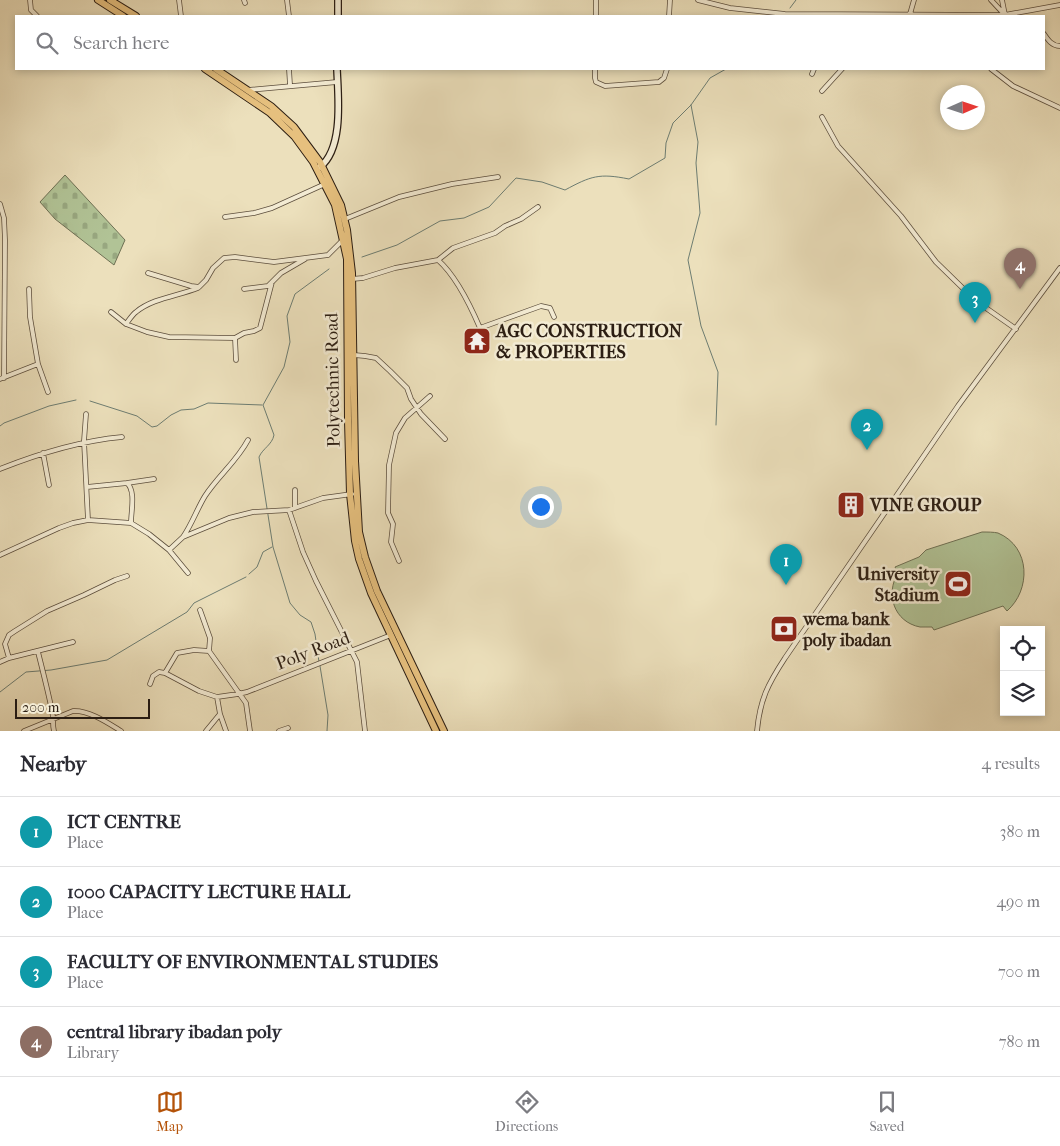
<!DOCTYPE html>
<style>
body{margin:0;font-family:"IM FELL French Canon",serif;background:#f2f2f3;color:#2b2b33}
.controls{position:absolute;right:15px;bottom:15px;display:grid;overflow:hidden;border-radius:0px;box-shadow:0 2px 8px #0003}
.controls button{width:45px;height:45px;display:grid;place-items:center;padding:0;border:0;border-bottom:1px solid #e1e1e2;background:#fff;color:#2b2b33;font:25px sans-serif}
.compass{position:absolute;left:940px;top:85px;width:45px;height:45px;border-radius:50%;background:#fff;box-shadow:0 2px 8px #0003;rotate:87deg}
.scale{position:absolute;left:15px;bottom:12px;width:135px;box-sizing:border-box;padding-left:5px;border:2px solid #2c1e13;border-top:0;font-size:14px;line-height:18px;white-space:nowrap;color:#2c1e13;-webkit-text-stroke:4px #f3ebd3;paint-order:stroke}
.you{position:absolute;left:540px;top:506px;width:18px;height:18px;margin:-12px;border:4px solid #fff;border-radius:50%;background:#1a73e8;box-shadow:0 0 0 8px #1a73e833}
.badge{display:grid;place-items:center;width:32px;height:32px;border-radius:50%;background:#b45309;color:#fff;font-size:16px;font-weight:700}
.pin{position:absolute;translate:-50% -41px;filter:drop-shadow(0 1px 2px #0008)}
.pin::after{content:'';position:absolute;top:26px;width:18px;height:15px;background:inherit;clip-path:polygon(0 0,100% 0,50% 100%)}
.list{margin:0;padding:0;list-style:none}
h2{display:flex;justify-content:space-between;align-items:center;height:65px;margin:0;padding:0 20px;font-size:21px}
h2 small{font-size:16px;font-weight:400;color:#7c7c81}
.list li{display:grid;grid-template-columns:32px 1fr auto;gap:15px;align-items:center;box-sizing:border-box;height:70px;padding:0 20px;border-top:1px solid #e1e1e2}
.list b{display:block;font-size:19px;white-space:nowrap}
.list p{margin:0;font-size:16px;white-space:nowrap;color:#7c7c81}
.list em{font-size:16px;font-style:normal;color:#7c7c81}
.icon{flex:none;width:28px;height:28px;fill:none;stroke:currentColor;stroke-width:2;stroke-linecap:round;stroke-linejoin:round}
.map{position:relative;flex:none;width:1060px;height:731px;overflow:hidden}
.search{position:absolute;background:#fff;box-shadow:0 2px 8px #0003;left:15px;right:15px;top:15px;height:55px;display:flex;align-items:center;gap:12px;box-sizing:border-box;padding:0 18px;border-radius:0px;color:#7c7c81;font-size:19px}
.sheet{height:345px;background:#fff}
nav{display:flex;justify-content:space-around;align-items:center;box-sizing:border-box;height:70px;border-top:1px solid #e1e1e2;background:#fff;font-size:14px;color:#7c7c81}
nav a{display:grid;justify-items:center;gap:2px}
nav .on{color:#b45309}
.map>svg:first-child{display:block}
</style>
<div class="map">
<svg width="1060" height="731" viewBox="0 0 1060 731">
<defs>
<pattern id="cemetery-stones" width="16" height="16" patternUnits="userSpaceOnUse" patternTransform="scale(1.25)"><rect width="16" height="16" fill="#b1c396"/><path d="M2 7V4a2 2 0 0 1 4 0v3zM10 15v-3a2 2 0 0 1 4 0v3z" fill="#98a780"/></pattern>
</defs>
<rect width="100%" height="100%" fill="#ece0bc"/>
<filter id="stains"><feTurbulence type="fractalNoise" baseFrequency=".004" numOctaves="4"/><feColorMatrix values="0 0 0 0 .2 0 0 0 0 .09 0 0 0 0 .02 0 0 0 .5 -.17"/></filter>
<radialGradient id="worn" r=".72"><stop offset=".6" stop-color="#630" stop-opacity="0"/><stop offset="1" stop-color="#630" stop-opacity=".3"/></radialGradient>
<!-- cemetery -->
<path fill="url(#cemetery-stones)" stroke="#6e7054" d="M65 175 125 240 114 265 55 219 40 202Z"/>
<!-- pitch -->
<path fill="#b1c396" stroke="#6e7054" d="M982 532C987 532 994 532 998 533 1031 547 1031 590 1007 611L1003 606 934 630 932 627C928 627 924 627 920 627 894 622 885 594 898 573L895 567 919 557 926 550Z"/>
<g fill="none" stroke-linecap="round" stroke-linejoin="round">
<!-- stream -->
<path stroke="#6d7d72" stroke-width="1" d="M790 8 796 0
M691 105 698 142 696 163 700 213 688 260 701 326 718 372 716 425
M362 257 397 245 440 221 464 218 489 207 516 178 542 182 565 190C591 176 599 173 629 179L665 158 666 143 673 123 691 105 710 78 726 69
M90 401 137 416 152 427 157 426 171 415 181 410 194 409 208 403 262 405
M0 426 4 423 49 406 76 400
M249 574 257 567 263 552 272 547
M319 662 315 634 311 622 300 615 290 603 273 547 259 457C263 448 272 445 274 435L263 405 284 367 290 342 287 316 295 294 329 269
M320 666 328 715 327 731
M0 692 26 672 51 670 107 660 187 612 194 603 246 577"/>
<defs>
<path id="street" d="M30 0 31 10 37 16
M179 0 181 16
M244 0 245 3
M287 0 289 16
M698 0 730 8 785 14 1005 15
M991 0 1005 15
M1002 0 1005 15 1060 5
M910 14 914 0
M596 16V0
M669 16 670 0
M1044 34C1048 40 1052 46 1060 46
M289 69 290 85
M595 69V78L596 82 605 86 659 82 664 78 667 69
M991 69 1013 86 1060 108
M812 74 814 69
M248 90 337 82
M822 91 842 69
M822 117 838 146 901 216 936 262 976 301 1016 329
M0 204 4 218 5 240 4 378
M225 217 254 213 272 208 325 184
M345 219 399 197 452 184 498 177
M438 260C455 275 471 307 480 328L541 306 550 308 554 317
M148 273 191 286 199 287 206 280 213 268 224 258 235 257 274 262 328 255 342 241
M352 279 363 278 395 268 438 260 453 248 495 233 505 226 521 219 538 207
M244 289 268 286 281 273 305 259
M111 312 126 324 147 332 169 337 235 338 244 333 254 331 260 328 272 282
M126 324C129 320 132 315 136 312 153 298 178 296 198 288
M235 338 236 360
M354 355 365 356 376 358 390 371 407 388 411 399 421 414 445 439
M38 364 48 392
M0 379 38 364 30 317 29 289
M86 414 84 441 88 520
M43 453 49 485
M0 469C40 453 79 441 122 437
M127 483 154 479
M87 487 127 483C136 491 131 511 131 523
M295 508V490
M289 510 303 552 316 581 357 662 365 731
M183 537C192 524 197 509 205 496 218 476 237 461 248 440
M169 550 183 537 229 518 253 512 289 510 323 498 352 494
M0 555 59 528 73 523 88 520 131 523 149 534 169 550 188 573
M399 561 391 542 393 524 388 513 389 465 396 433 405 418 430 396
M200 610 210 638 209 651 246 703 250 731
M38 652C43 672 48 691 52 711 54 718 52 724 54 731
M9 658 5 644 9 635 15 631 47 611 84 595 115 580 127 576
M0 662 9 658 73 642
M165 673 177 653 194 650 209 651
M150 684 153 676 159 672 165 673 199 691 217 697 238 694 247 692 391 635
M217 697 220 714 226 731
M24 731 73 711C89 710 108 723 121 731
M206 731 220 714
M279 731 288 728
M757 731C760 699 768 684 785 658L958 406 1060 268"/>
<path id="secondary" d="M338 16V0
M320 167C344 148 338 96 337 69"/>
<path id="primary" d="M98 0 123 16
M110 0 136 16
M205 69 270 113 294 136 313 162 335 205 347 259 348 421 350 494 355 541 359 559 371 593 436 731
M216 69 271 106 294 127 320 162 341 205 347 230 352 273 355 461 359 532 365 557 377 591 444 731"/>
</defs>
<!-- street casing -->
<use href="#street" stroke="#5c4e3d" stroke-width="5.5"/>
<!-- secondary casing -->
<use href="#secondary" stroke="#2c1e13" stroke-width="8"/>
<!-- primary casing -->
<use href="#primary" stroke="#2c1e13" stroke-width="8"/>
<!-- street -->
<use href="#street" stroke="#f3ebd3" stroke-width="4"/>
<!-- secondary -->
<use href="#secondary" stroke="#f3ebd3" stroke-width="5.5"/>
<!-- primary -->
<use href="#primary" stroke="#e6c07e" stroke-width="6"/>
</g>
<!-- icons -->
<defs>
<symbol id="temple-square" viewBox="-11 -11 22 22"><rect x="-9" y="-9" width="18" height="18" rx="4" fill="#8f2418" stroke="#f3ebd3"/><path d="M0-6L5-2H3V0L6.5 2.5H4V6H1.5V3h-3V6H-4V2.5H-6.5L-3 0V-2H-5Z" fill="#fff"/></symbol>
<symbol id="building-square" viewBox="-11 -11 22 22"><rect x="-9" y="-9" width="18" height="18" rx="4" fill="#8f2418" stroke="#f3ebd3"/><path d="M-4-6H4V6H1V3H-1V6H-4ZM-2.5-4.3h1.7v1.8h-1.7ZM.8-4.3h1.7v1.8H.8ZM-2.5-1h1.7V.8h-1.7ZM.8-1h1.7V.8H.8Z" fill="#fff"/></symbol>
<symbol id="stadium-square" viewBox="-11 -11 22 22"><rect x="-9" y="-9" width="18" height="18" rx="4" fill="#8f2418" stroke="#f3ebd3"/><path d="M0-5a6.5 5 0 1 0 0 10a6.5 5 0 1 0 0-10ZM-3.5-1.8h7v3.6h-7Z" fill="#fff"/></symbol>
<symbol id="bank-square" viewBox="-11 -11 22 22"><rect x="-9" y="-9" width="18" height="18" rx="4" fill="#8f2418" stroke="#f3ebd3"/><path d="M-6-4H6V4H-6ZM0-2.3a2.3 2.3 0 1 0 0 4.6a2.3 2.3 0 1 0 0-4.6Z" fill="#fff"/></symbol>
</defs>
<g fill-rule="evenodd">
<use href="#temple-square" x="461" y="325" width="32" height="32"/>
<use href="#building-square" x="835" y="489" width="32" height="32"/>
<use href="#stadium-square" x="942" y="568" width="32" height="32"/>
<use href="#bank-square" x="768" y="613" width="32" height="32"/>
</g>
<g text-anchor="middle" dominant-baseline="central" stroke-width="5" stroke-linejoin="round" paint-order="stroke">
<!-- poi labels -->
<g font-size="18" font-weight="bold" fill="#2c1e13" stroke="#f3ebd3" text-anchor="start">
<text x="496" y="331">AGC CONSTRUCTION<tspan x="496" dy="21">&amp; PROPERTIES</tspan></text>
<text x="870" y="505">VINE GROUP</text>
<text x="939" y="574" text-anchor="end">University<tspan x="939" dy="21">Stadium</tspan></text>
<text x="803" y="619">wema bank<tspan x="803" dy="21">poly ibadan</tspan></text>
</g>
<!-- street labels -->
<g font-size="18" fill="#2c1e13" stroke="#f3ebd3">
<text transform="translate(333 380) rotate(-91)">Polytechnic Road</text>
<text transform="translate(313 651) rotate(-21)">Poly Road</text>
</g>
</g>
<rect width="100%" height="100%" filter="url(#stains)"/>
<rect width="100%" height="100%" fill="url(#worn)"/>
</svg>
<div class="controls">
<button><svg class="icon" aria-label="locate" viewBox="0 0 24 24"><circle cx="12" cy="12" r="6"/><path d="M12 2v4M12 18v4M2 12h4M18 12h4"/></svg></button>
<button><svg class="icon" aria-label="layers" viewBox="0 0 24 24"><path d="M12 4l9 5-9 5-9-5zM3 14l9 5 9-5"/></svg></button>
</div>
<svg class="compass" viewBox="-18 -18 36 36"><path d="M0-13l5 13h-10z" fill="#e53935"/><path d="M0 13l5-13h-10z" fill="#7c7c81"/></svg>
<div class="scale">200 m</div>
<div class="you"></div>
<div class="pin badge" style="left:786px;top:585px;background:#0f9aa8">1</div>
<div class="pin badge" style="left:867px;top:450px;background:#0f9aa8">2</div>
<div class="pin badge" style="left:975px;top:323px;background:#0f9aa8">3</div>
<div class="pin badge" style="left:1020px;top:289px;background:#8d6e63">4</div>
<div class="search"><svg class="icon" aria-label="search" viewBox="0 0 24 24"><circle cx="10" cy="10" r="6"/><path d="M15 15l6 6"/></svg>Search here</div>
</div>
<section class="sheet">
<h2>Nearby<small>4 results</small></h2>
<ul class="list">
<li><span class="badge" style="background:#0f9aa8">1</span><div><b>ICT CENTRE</b><p>Place</p></div><em>380 m</em></li>
<li><span class="badge" style="background:#0f9aa8">2</span><div><b>1000 CAPACITY LECTURE HALL</b><p>Place</p></div><em>490 m</em></li>
<li><span class="badge" style="background:#0f9aa8">3</span><div><b>FACULTY OF ENVIRONMENTAL STUDIES</b><p>Place</p></div><em>700 m</em></li>
<li><span class="badge" style="background:#8d6e63">4</span><div><b>central library ibadan poly</b><p>Library</p></div><em>780 m</em></li>
</ul>
</section>
<nav>
<a class="on"><svg class="icon" aria-label="map" viewBox="0 0 24 24"><path d="M3 6l6-2 6 2 6-2v14l-6 2-6-2-6 2zM9 4v14M15 6v14"/></svg>Map</a>
<a><svg class="icon" aria-label="directions" viewBox="0 0 24 24"><path d="M12 3l9 9-9 9-9-9zM9 14v-3h6M13 9l2 2-2 2"/></svg>Directions</a>
<a><svg class="icon" aria-label="saved" viewBox="0 0 24 24"><path d="M7 4h10v16l-5-4-5 4z"/></svg>Saved</a>
</nav>
